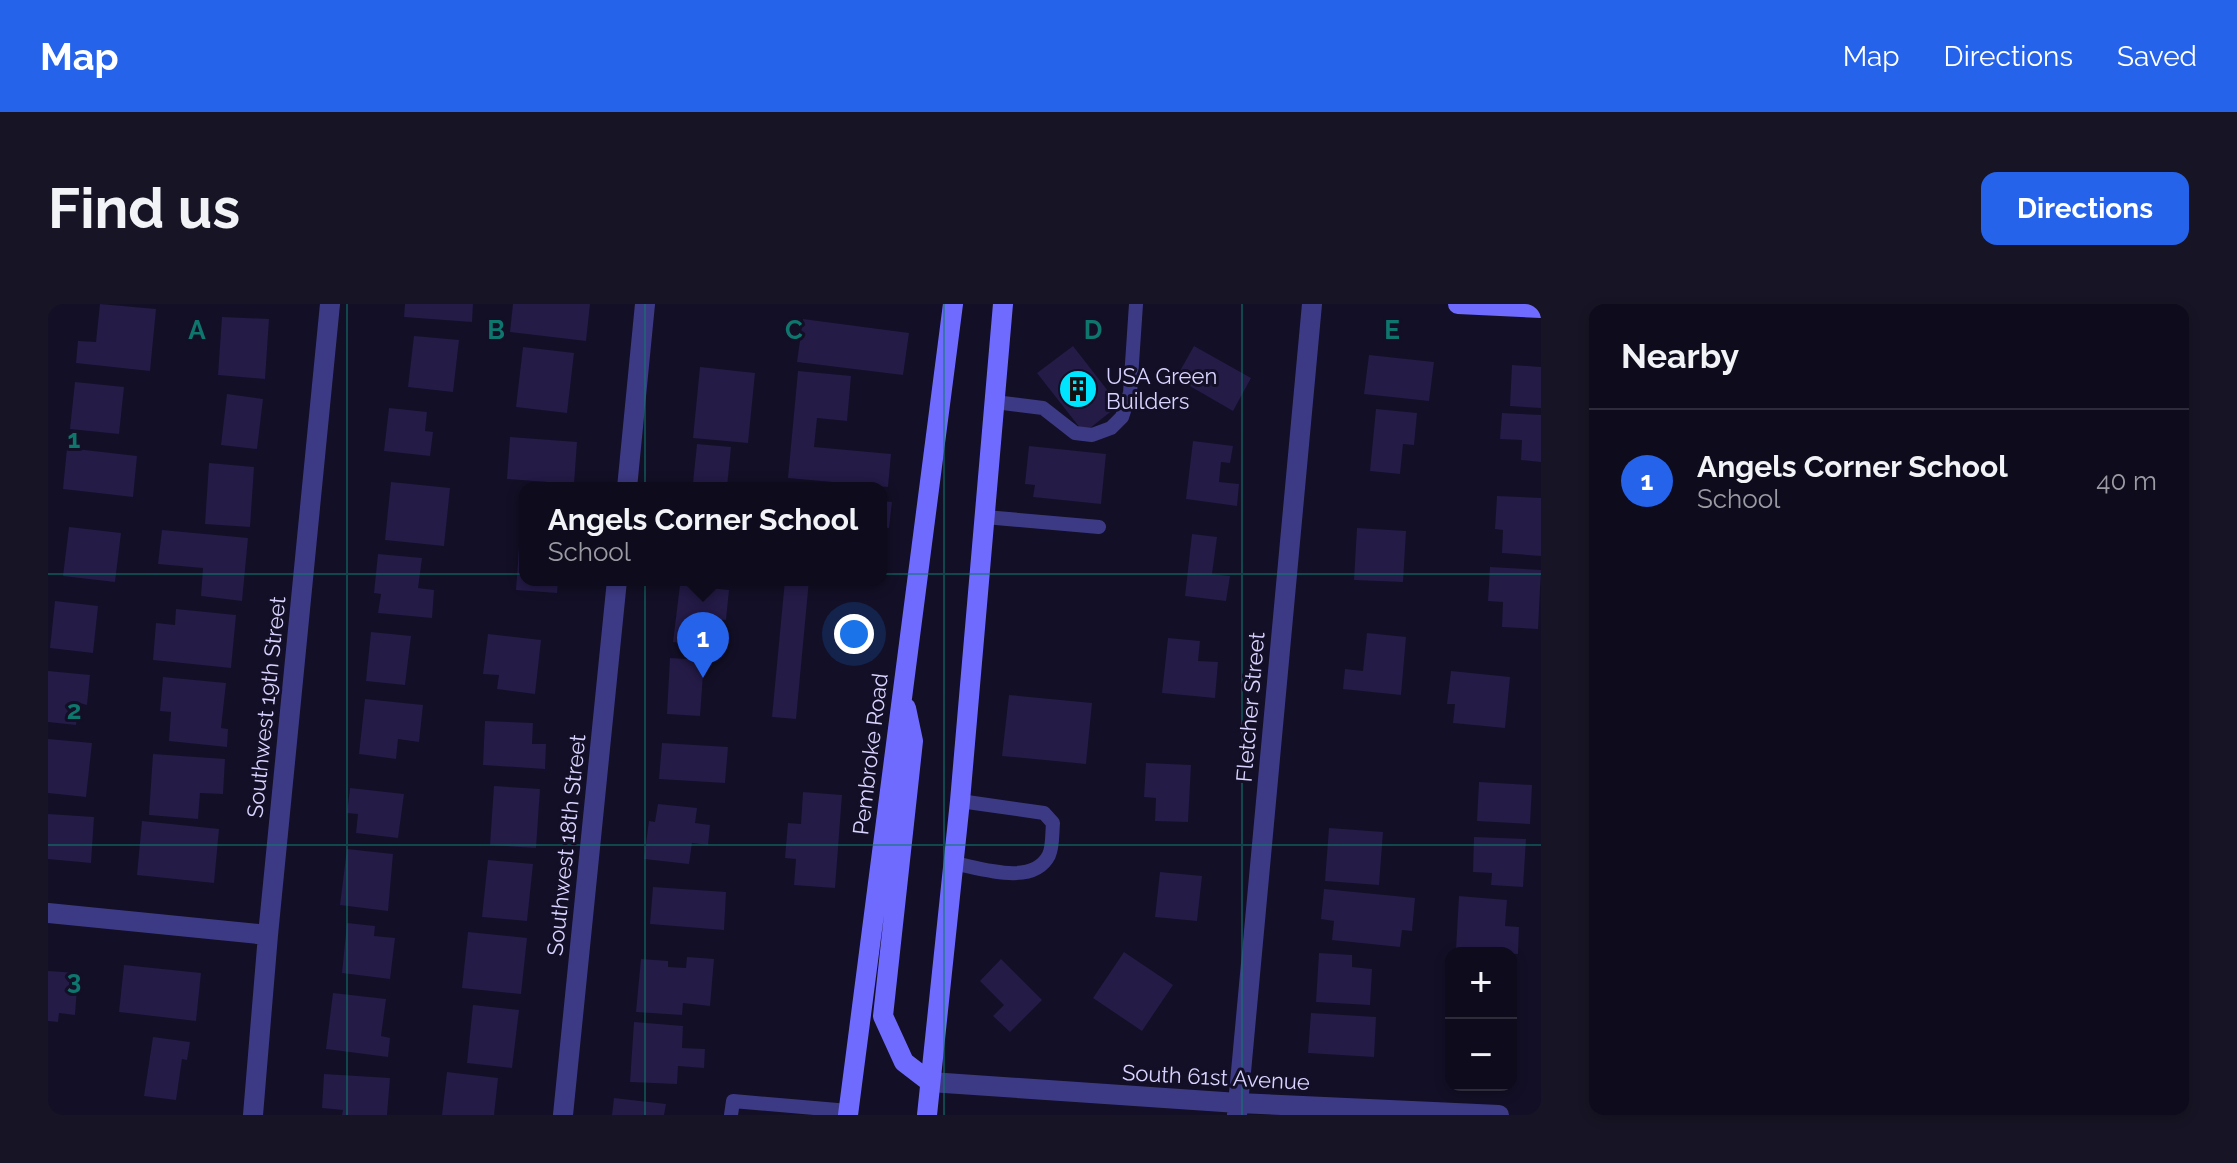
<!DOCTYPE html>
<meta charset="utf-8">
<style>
body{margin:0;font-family:Raleway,sans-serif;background:#171425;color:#f1f3f6}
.controls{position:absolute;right:24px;bottom:24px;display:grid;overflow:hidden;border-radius:16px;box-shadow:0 4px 12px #0003}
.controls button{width:72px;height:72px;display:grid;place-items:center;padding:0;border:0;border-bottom:2px solid #2e2b3b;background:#0e0b1c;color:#f1f3f6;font:40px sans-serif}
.you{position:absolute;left:806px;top:330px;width:28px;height:28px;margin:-20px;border:6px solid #fff;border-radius:50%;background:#1a73e8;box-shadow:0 0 0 12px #1a73e833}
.badge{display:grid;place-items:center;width:52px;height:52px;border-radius:50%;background:#2563eb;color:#fff;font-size:26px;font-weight:700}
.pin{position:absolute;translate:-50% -66px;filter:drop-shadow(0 2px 4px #0008)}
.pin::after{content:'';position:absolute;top:42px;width:28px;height:24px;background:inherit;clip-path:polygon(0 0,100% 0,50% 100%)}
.popup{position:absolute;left:471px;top:178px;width:368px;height:104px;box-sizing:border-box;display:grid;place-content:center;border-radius:16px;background:#0e0b1c;filter:drop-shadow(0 2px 6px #0005);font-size:26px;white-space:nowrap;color:#9b9ba3}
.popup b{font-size:30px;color:#f1f3f6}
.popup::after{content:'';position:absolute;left:50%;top:100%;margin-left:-16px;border:16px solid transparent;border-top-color:#0e0b1c}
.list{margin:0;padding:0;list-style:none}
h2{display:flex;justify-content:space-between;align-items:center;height:104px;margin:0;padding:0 32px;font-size:34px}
h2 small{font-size:26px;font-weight:400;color:#9b9ba3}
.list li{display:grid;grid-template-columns:52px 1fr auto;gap:24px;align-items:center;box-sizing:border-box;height:144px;padding:0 32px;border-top:2px solid #2e2b3b}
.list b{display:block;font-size:30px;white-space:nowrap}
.list p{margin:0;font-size:26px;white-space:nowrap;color:#9b9ba3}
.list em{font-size:26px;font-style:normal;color:#9b9ba3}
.map{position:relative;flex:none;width:1493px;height:811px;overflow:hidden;border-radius:16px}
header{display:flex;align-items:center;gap:48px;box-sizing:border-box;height:112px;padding:0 40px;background:#2563eb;color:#fff}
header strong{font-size:38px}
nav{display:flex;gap:44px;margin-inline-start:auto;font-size:28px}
.intro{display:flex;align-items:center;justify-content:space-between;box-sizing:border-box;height:192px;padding:0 48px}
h1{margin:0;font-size:56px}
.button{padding:20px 36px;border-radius:16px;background:#2563eb;color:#fff;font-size:28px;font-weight:700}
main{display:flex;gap:48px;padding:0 48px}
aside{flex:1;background:#0e0b1c;border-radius:16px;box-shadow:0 4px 12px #0003}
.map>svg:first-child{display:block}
</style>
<header>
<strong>Map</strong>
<nav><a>Map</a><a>Directions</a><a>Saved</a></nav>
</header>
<div class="intro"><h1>Find us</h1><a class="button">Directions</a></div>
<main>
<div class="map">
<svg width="1493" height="811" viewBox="0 0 1493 811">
<rect width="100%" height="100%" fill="#130f26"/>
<!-- building -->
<path fill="#241b47" d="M52 0 108 5 102 67 28 59 30 37 48 38Z
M357 0H425L424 18 356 13Z
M465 0H542L538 37 462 28Z
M174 13 221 15 217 75 170 71Z
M755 15 861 29 855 71 749 58Z
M366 32 411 36 405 88 360 83Z
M1025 42 1071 101 1036 129 989 69Z
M1146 42 1203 74 1185 107 1128 74Z
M475 43 526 49 519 109 468 103Z
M1321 51 1386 58 1381 97 1316 90Z
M1464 61 1493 63V104L1462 102Z
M652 63 707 69 700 139 645 134Z
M750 67 803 72 799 117 769 114 766 143 843 150 840 183 740 174Z
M27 78 76 83 71 130 22 125Z
M179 90 215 95 209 145 173 141Z
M341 104 379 108 377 127 385 128 382 152 336 147Z
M1328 105 1369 109 1366 141 1355 140 1352 170 1322 167Z
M1454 109 1493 111V158L1473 156 1474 136 1452 135Z
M462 133 529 138 526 180 459 175Z
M1145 137 1185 142 1182 159 1173 158 1171 178 1191 180 1189 202 1138 195Z
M649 140 683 143 679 183 645 179Z
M981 142 1058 150 1053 200 985 193 987 181 977 180Z
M19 144 89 152 85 193 15 185Z
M161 159 206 163 202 223 157 220Z
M343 178 402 184 396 242 337 236Z
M1449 192 1493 194V252L1454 249 1455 226 1447 225Z
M833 197 844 198 841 224 833 223Z
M21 223 73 229 67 278 15 272Z
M1309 224 1358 227 1355 278 1306 276Z
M114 226 200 234 194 297 153 292 155 264 110 260Z
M472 230H477V276H510L509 289 468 286Z
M1144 230 1169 233 1164 270 1182 272 1178 297 1137 292Z
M330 250 374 254 370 284 386 286 384 314 330 309 333 290 326 289Z
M1442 263 1493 266 1490 325 1454 323 1455 298 1440 297Z
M737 276H761L748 415 724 413Z
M632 281 681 286 678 316 666 315 662 342 625 338Z
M7 297 50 302 45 349 2 344Z
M128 305 188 311 183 364 105 356 108 319 127 321Z
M323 328 363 332 357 381 318 377Z
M1319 329 1358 333 1353 391 1295 385 1297 365 1315 367Z
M440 330 493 336 487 390 449 385 451 371 435 370Z
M1120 334 1152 337 1150 357 1170 358 1167 394 1114 389Z
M622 354 656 356 652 412 619 410Z
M0 367 42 371 39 401 31 399 28 421 0 418Z
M1403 367 1462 373 1457 424 1405 419 1407 400H1399Z
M115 373 178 379 173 424 180 425 179 443 121 437 123 408 112 407Z
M961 391 1044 399 1038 460 954 452Z
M317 395 375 401 371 438 350 435 348 455 311 450Z
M437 417 485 419 484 440H498L497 465 435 461Z
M0 435 44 439 38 493 0 489Z
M614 439 680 443 677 479 611 475Z
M105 450 177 455 175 490 152 489 150 515 101 511Z
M1098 459 1143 461 1140 518 1107 517 1108 494 1096 493Z
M1431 478 1484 481 1482 520 1429 517Z
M446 482 492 485 488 544 442 541Z
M302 484 356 490 350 534 308 529 310 510 299 509Z
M755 488 794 491 787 584 746 581 748 555 737 554 740 519 753 520Z
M610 500 649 504 647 519 662 521 660 541 644 539 641 560 596 555 601 517 607 518Z
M0 510 46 513 43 559 0 555Z
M94 517 171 525 166 579 89 571Z
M1281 524 1335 528 1331 581 1277 577Z
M1426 533 1478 535 1475 583 1443 581 1444 569 1425 568Z
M299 545 345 550 340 607 292 601Z
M440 556 485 560 479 617 434 613Z
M1112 568 1154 572 1149 617 1107 613Z
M605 583 678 588 676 626 602 620Z
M1276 585 1367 594 1364 627 1354 626 1352 643 1284 636 1286 617 1273 615Z
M1411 592 1459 596 1457 622 1471 623 1470 650 1408 646Z
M299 619 327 622 326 632 347 634 342 675 294 669Z
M420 628 479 634 473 690 414 684Z
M1076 648 1125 681 1094 727 1045 694Z
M1271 649 1304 651V663L1324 665 1322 701 1268 698Z
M639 653 666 655 662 702 635 699 634 711 588 708 593 655 620 657V663L638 664Z
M953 655 994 696 962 728 945 712 956 701 932 677Z
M76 661 153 669 148 717 71 708Z
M0 667 30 669 27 711 11 709 10 718 0 717Z
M285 689 338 695 333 732 342 734 340 753 278 745Z
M425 701 471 706 464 764 419 759Z
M1263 709 1328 713 1326 753 1260 749Z
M586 718 635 722 634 744 657 745 656 764 630 762 629 780 582 778Z
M105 733 142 738 139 756 134 755 128 796 96 792Z
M399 768 450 774 446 811H394Z
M276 770 342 774 339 811H294L295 806 274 804Z
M566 794 618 800 616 811H564Z"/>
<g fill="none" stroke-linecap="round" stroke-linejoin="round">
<!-- lane -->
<path stroke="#3d3a85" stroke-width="14" d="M947 98 995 104 1027 129 1044 131 1063 124 1074 113 1082 89 1088 0
M937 213 1051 223
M905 559C932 564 985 583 1001 551 1005 542 1004 529 1005 519L996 509 912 497
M683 811 685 797 801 807"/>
<!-- street -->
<path stroke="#3d3a85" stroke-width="20" d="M579 184 597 0
M0 609 220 631
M882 778 1190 799 1451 811
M205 811 220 631 282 0
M515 811 569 276
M1189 811 1264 0"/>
<!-- secondary -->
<path stroke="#6f6bff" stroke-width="20" d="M1410 0 1493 4
M858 404 865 437 835 712 856 758 882 778
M800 811 905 0
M879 811 912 497 955 0"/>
</g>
<!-- grid -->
<path fill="none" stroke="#0f766e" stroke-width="2" stroke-opacity="0.55" d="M299 0V811M597 0V811M896 0V811M1194 0V811M0 270H1493M0 541H1493"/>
<!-- icons -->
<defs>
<symbol id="building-disc" viewBox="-11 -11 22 22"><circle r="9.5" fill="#00e5ff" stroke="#130f26"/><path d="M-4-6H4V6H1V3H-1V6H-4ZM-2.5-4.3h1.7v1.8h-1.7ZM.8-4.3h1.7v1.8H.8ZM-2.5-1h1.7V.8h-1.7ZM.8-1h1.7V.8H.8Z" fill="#111"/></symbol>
</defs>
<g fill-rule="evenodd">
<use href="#building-disc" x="1008" y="63" width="44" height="44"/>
</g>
<g text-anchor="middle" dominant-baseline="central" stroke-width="6" stroke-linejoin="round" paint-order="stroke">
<!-- poi labels -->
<g font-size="22" fill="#d9d4ff" stroke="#130f26" text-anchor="start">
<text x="1058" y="72">USA Green<tspan x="1058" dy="25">Builders</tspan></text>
</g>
<!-- street labels -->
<g font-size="22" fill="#d9d4ff" stroke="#130f26">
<text transform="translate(218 403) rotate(-84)">Southwest 19th Street</text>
<text transform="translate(1202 403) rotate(-85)">Fletcher Street</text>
<text transform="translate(822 450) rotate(-83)">Pembroke Road</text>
<text transform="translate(518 541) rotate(-84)">Southwest 18th Street</text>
<text transform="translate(1168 773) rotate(3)">South 61st Avenue</text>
</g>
</g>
<g font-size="26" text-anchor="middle" font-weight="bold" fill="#0f766e" stroke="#130f26" stroke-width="6" stroke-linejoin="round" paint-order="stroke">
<text x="149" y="35">A</text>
<text x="448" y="35">B</text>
<text x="746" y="35">C</text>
<text x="1045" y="35">D</text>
<text x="1344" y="35">E</text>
<text x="26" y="144">1</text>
<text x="26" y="415">2</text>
<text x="26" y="685">3</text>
</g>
</svg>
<div class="controls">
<button>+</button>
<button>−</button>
</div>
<div class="you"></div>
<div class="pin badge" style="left:655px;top:374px">1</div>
<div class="popup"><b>Angels Corner School</b>School</div>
</div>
<aside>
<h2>Nearby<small></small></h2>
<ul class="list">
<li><span class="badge">1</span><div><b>Angels Corner School</b><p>School</p></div><em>40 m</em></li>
</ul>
</aside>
</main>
